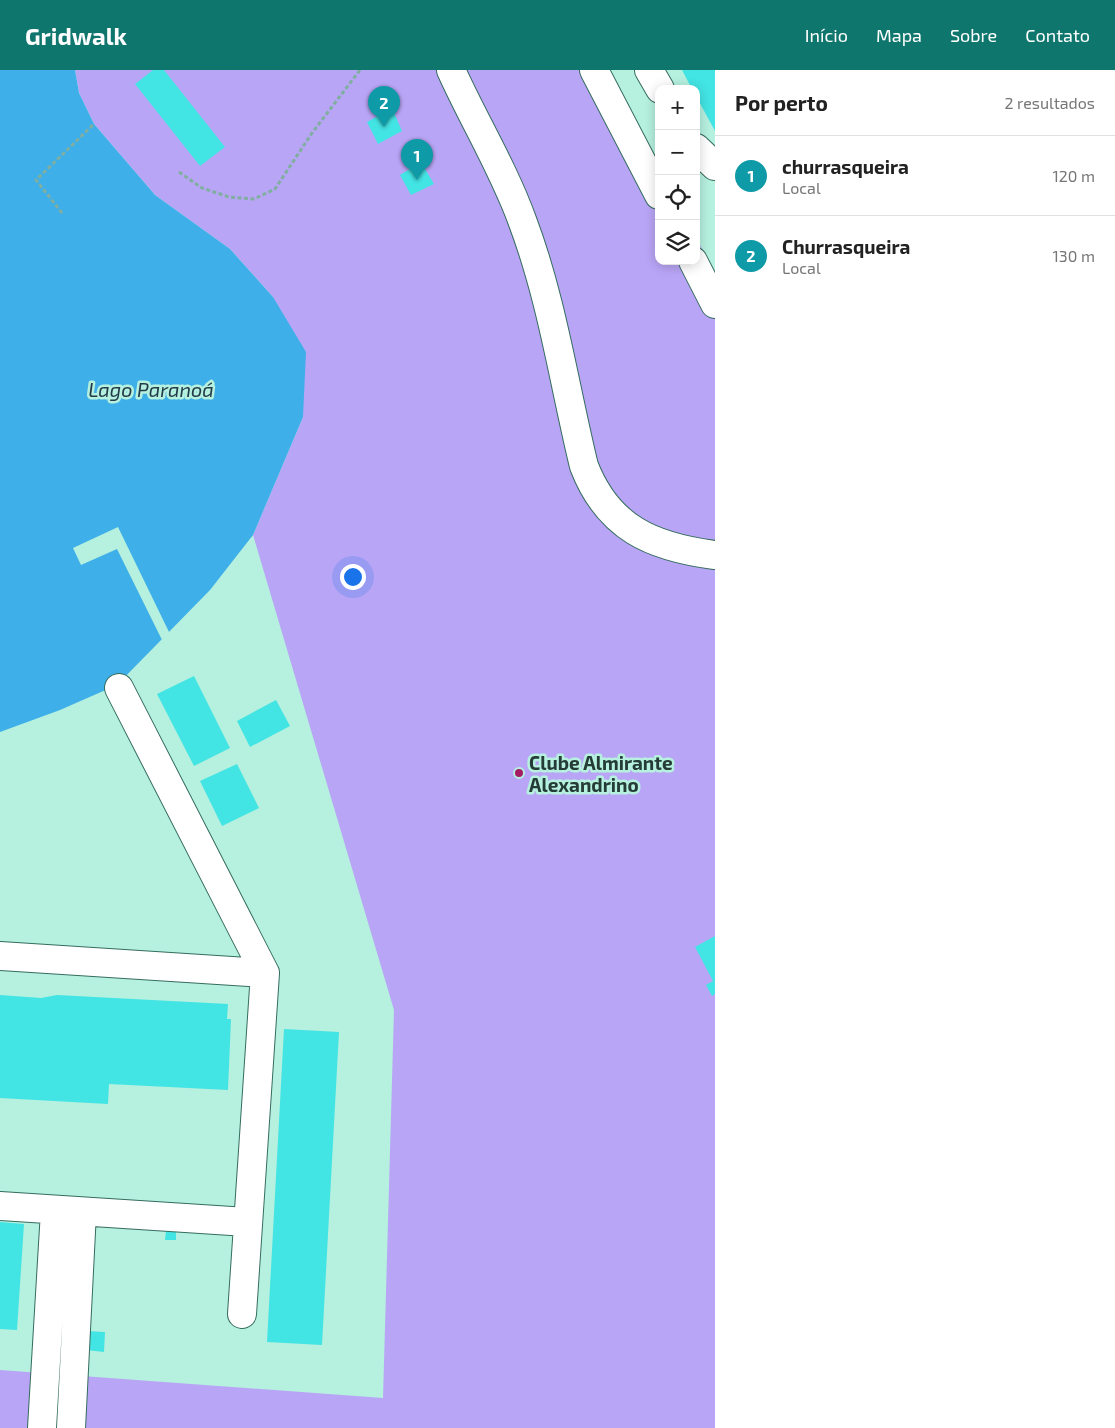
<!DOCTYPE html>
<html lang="pt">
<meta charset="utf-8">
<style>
body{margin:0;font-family:"Exo 2",sans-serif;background:#f6f6f6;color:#222}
.controls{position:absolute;right:15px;top:15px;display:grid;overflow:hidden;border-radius:10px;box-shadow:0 2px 12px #0003}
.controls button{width:45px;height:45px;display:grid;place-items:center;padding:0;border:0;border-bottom:1px solid #e0e0e0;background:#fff;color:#222;font:25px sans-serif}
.you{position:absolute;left:352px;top:506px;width:18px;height:18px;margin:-12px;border:4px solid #fff;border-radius:50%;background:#1a73e8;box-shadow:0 0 0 8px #1a73e833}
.badge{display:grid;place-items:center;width:32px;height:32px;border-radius:50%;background:#0f766e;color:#fff;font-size:16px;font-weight:700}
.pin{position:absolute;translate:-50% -41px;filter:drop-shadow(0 1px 2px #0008)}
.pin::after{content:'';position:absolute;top:26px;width:18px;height:15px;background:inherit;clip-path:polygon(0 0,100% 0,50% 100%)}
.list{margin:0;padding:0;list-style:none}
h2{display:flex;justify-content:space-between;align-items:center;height:65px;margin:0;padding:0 20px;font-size:21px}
h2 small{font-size:16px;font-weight:400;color:#767676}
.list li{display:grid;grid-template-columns:32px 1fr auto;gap:15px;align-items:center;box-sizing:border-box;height:80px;padding:0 20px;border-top:1px solid #e0e0e0}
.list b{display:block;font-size:19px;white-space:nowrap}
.list p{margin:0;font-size:16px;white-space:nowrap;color:#767676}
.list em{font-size:16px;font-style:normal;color:#767676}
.icon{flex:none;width:28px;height:28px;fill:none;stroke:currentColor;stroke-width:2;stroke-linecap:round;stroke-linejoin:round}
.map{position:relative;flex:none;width:715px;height:1358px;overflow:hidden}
header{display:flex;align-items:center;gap:30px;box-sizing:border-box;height:70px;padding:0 25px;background:#0f766e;color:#fff}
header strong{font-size:24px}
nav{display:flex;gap:28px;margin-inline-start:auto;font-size:18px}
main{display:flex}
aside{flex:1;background:#fff}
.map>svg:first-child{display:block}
</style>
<header>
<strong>Gridwalk</strong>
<nav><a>Início</a><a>Mapa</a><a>Sobre</a><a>Contato</a></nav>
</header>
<main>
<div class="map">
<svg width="715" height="1358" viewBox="0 0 715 1358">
<rect width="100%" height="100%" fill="#b6f0df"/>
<!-- green -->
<path fill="#b9a5f6" d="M75 0H604L659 99V191H696V168L715 202V1358H0V1300L383 1328 394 940 253 465 303 347 273 227 230 179 155 125 94 54 79 23Z"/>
<!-- water -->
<path fill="#3eafe8" d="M0 0H75L79 23 94 54 155 125 230 179 273 227 306 282 303 347 253 465 210 520 117 615 60 640 0 662Z"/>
<!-- pier -->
<path fill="#b6f0df" d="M118 457 170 564 163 572 117 479 81 495 73 478Z"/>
<!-- building -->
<path fill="#43e4e4" d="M153 0H164L225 77 200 96 135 14Z
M682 0H715V61L696 26V19H692Z
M392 38 402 61 378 74 367 52Z
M421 92 434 114 411 125 400 105Z
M194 606 230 678 194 696 157 624Z
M276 630 290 656 250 677 237 651Z
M237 694 259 738 222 756 200 711Z
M715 866V924L712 926 706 915 713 911 695 877Z
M0 925 41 928 57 925 228 934 227 949H231L228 1020 109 1014 108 1034 0 1028Z
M284 959 339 962 322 1275 267 1272Z
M0 1152 24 1154 17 1260 0 1259Z
M166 1161 176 1162V1170H165Z
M87 1261 105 1262 104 1282 86 1280Z"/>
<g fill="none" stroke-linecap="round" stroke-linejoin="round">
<defs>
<path id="minor" d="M451 0C474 51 503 98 522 150 552 229 564 314 584 396 608 458 652 477 715 485
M594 0 659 125
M649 0 660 19
M696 78 715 96
M693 191 715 234
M119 618 265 903
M0 886 265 903 242 1244
M0 1136 247 1152
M42 1358 55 1141
M71 1358 82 1142"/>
</defs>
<!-- minor casing -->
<use href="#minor" stroke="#356c5e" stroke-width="30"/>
<!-- path -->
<path stroke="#80aea1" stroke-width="3" stroke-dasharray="4 2.5" stroke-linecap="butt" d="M179 102 202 118 229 127 254 129 275 119 312 63 360 0
M62 143 36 110 94 54"/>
<!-- minor -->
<use href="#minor" stroke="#fff" stroke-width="28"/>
</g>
<!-- markers -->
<circle fill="#a51c64" stroke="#b6f0df" stroke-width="2" cx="519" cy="703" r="5"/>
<g text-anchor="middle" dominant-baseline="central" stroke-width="5" stroke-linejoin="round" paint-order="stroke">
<!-- poi labels -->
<g font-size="19" font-weight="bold" fill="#243c35" stroke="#b6f0df" text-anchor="start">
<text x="529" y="692">Clube Almirante<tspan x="529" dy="22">Alexandrino</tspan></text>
</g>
<!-- water labels -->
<g font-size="20" font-style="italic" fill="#233b49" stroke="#b6f0df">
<text x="151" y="319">Lago Paranoá</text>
</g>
</g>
</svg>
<div class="controls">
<button>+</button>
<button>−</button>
<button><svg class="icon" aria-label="locate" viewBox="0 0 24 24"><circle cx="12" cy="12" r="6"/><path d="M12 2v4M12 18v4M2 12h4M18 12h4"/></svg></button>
<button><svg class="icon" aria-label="layers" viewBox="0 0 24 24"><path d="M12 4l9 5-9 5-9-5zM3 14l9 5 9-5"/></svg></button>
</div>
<div class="you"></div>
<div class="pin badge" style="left:417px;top:110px;background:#0f9aa8">1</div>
<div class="pin badge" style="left:384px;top:57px;background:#0f9aa8">2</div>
</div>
<aside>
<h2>Por perto<small>2 resultados</small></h2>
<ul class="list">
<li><span class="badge" style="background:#0f9aa8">1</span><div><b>churrasqueira</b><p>Local</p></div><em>120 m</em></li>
<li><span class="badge" style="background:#0f9aa8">2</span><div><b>Churrasqueira</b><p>Local</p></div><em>130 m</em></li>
</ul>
</aside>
</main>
